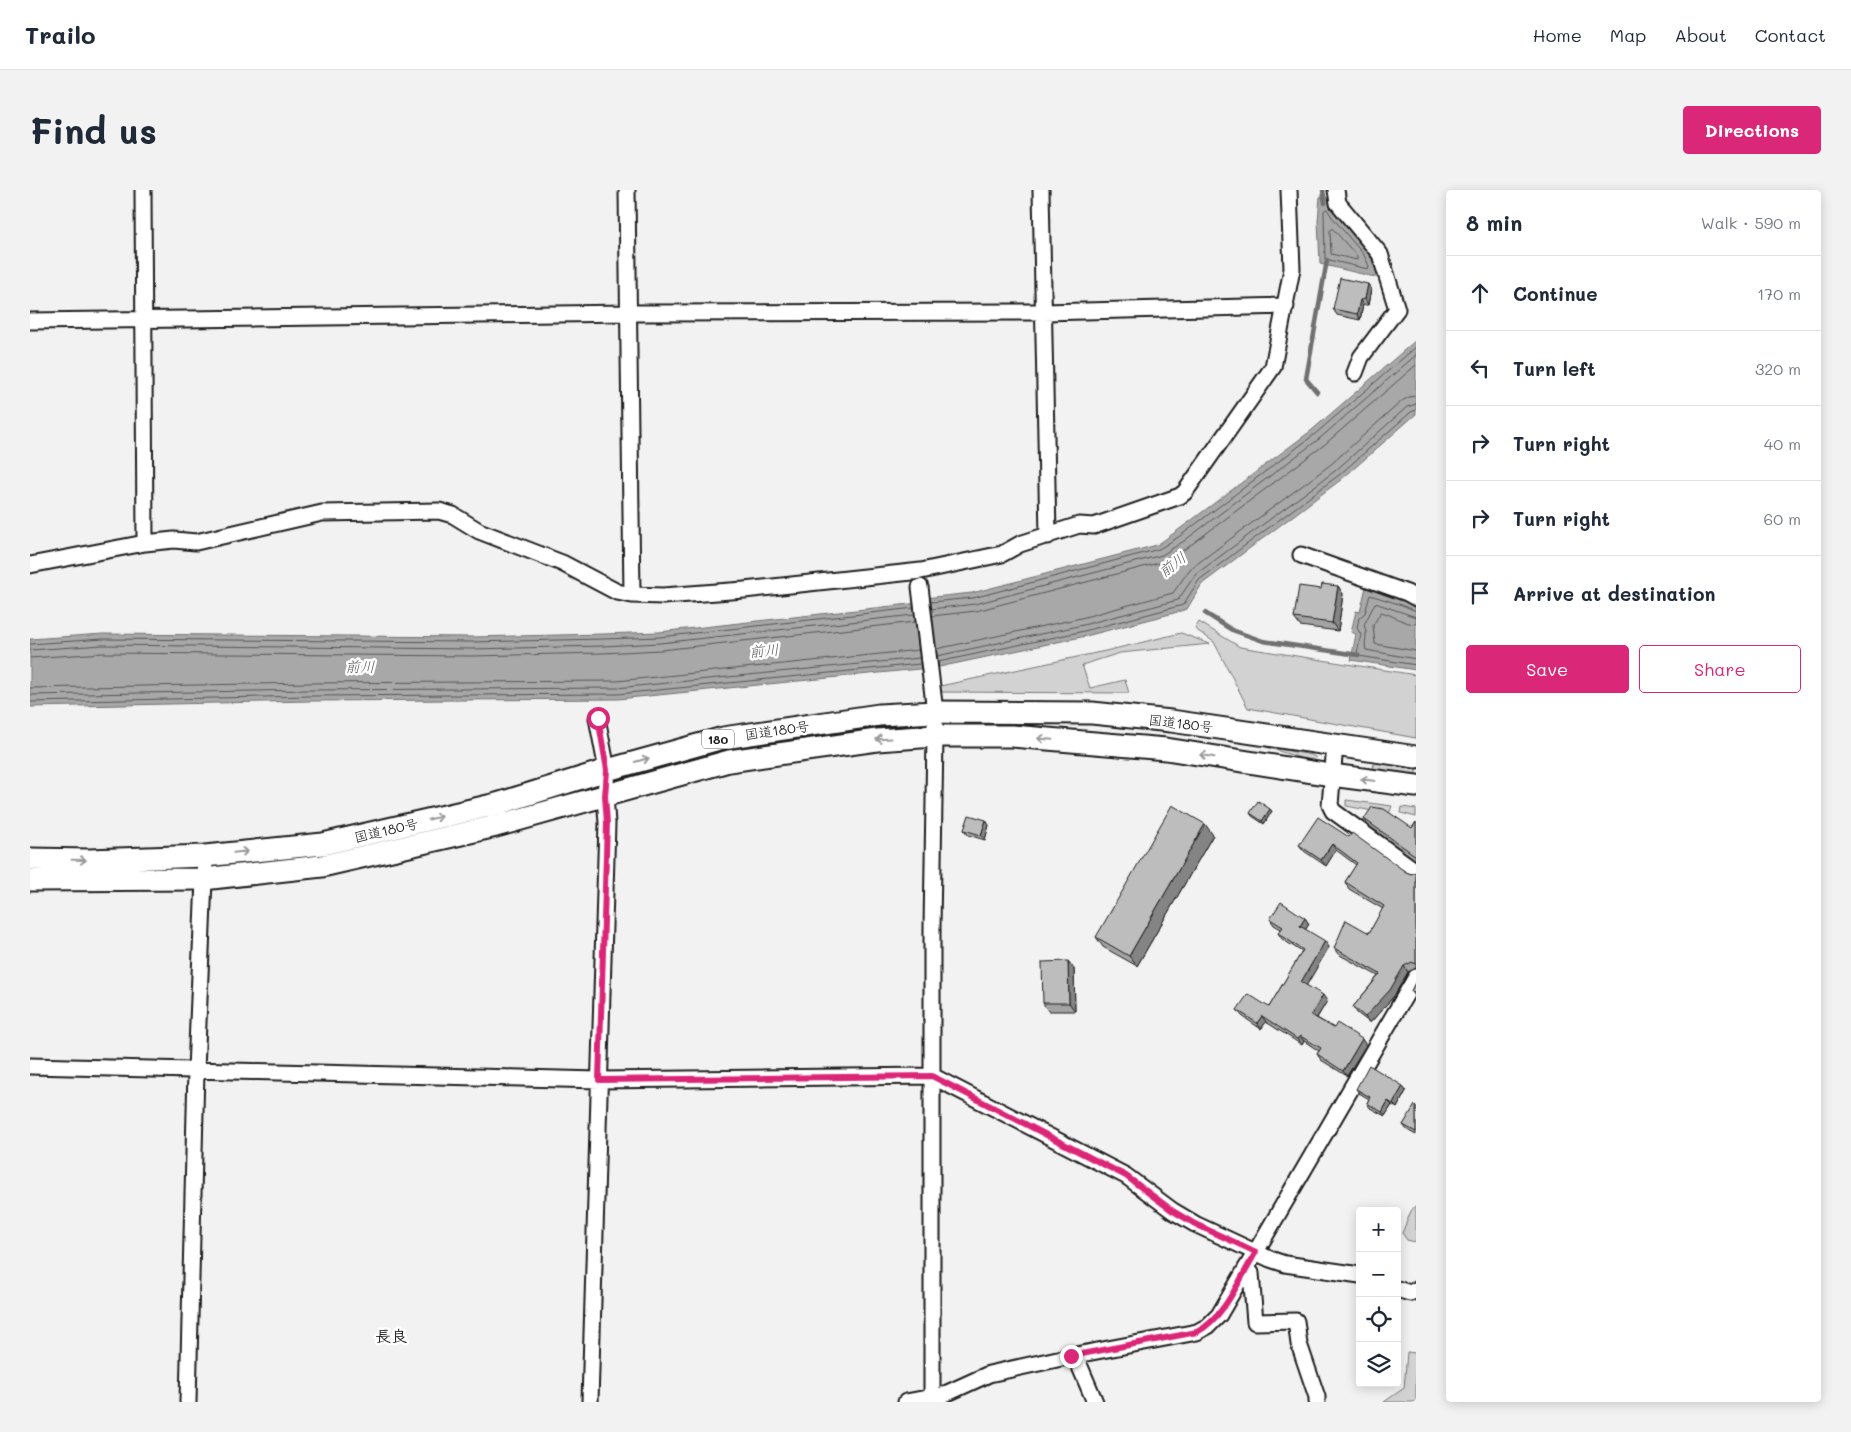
<!DOCTYPE html>
<meta charset="utf-8">
<style>
body{margin:0;font-family:Mali,"Klee One",sans-serif;background:#f2f2f3;color:#1f2937}
.controls{position:absolute;right:15px;bottom:15px;display:grid;overflow:hidden;border-radius:5px;box-shadow:0 2px 12px #0003}
.controls button{width:45px;height:45px;display:grid;place-items:center;padding:0;border:0;border-bottom:1px solid #e0e1e3;background:#fff;color:#1f2937;font:25px sans-serif}
.stop{position:absolute;width:15px;height:15px;margin:-11px;border:4px solid #db2777;border-radius:50%;background:#fff}
.stop.end{background:#db2777;border-color:#fff;box-shadow:0 1px 5px #0008}
.list{margin:0;padding:0;list-style:none}
h2{display:flex;justify-content:space-between;align-items:center;height:65px;margin:0;padding:0 20px;font-size:21px}
h2 small{font-size:16px;font-weight:400;color:#747a83}
.list li{display:grid;grid-template-columns:32px 1fr auto;gap:15px;align-items:center;box-sizing:border-box;height:75px;padding:0 20px;border-top:1px solid #e0e1e3}
.list b{display:block;font-size:19px;white-space:nowrap}
.list em{font-size:16px;font-style:normal;color:#747a83}
.actions{display:flex;gap:10px;padding:15px 20px}
.actions a{flex:1;padding:11px 0;border:1px solid #db2777;border-radius:5px;text-align:center;font-size:18px;color:#db2777}
.actions .main{background:#db2777;color:#fff}
.icon{flex:none;width:28px;height:28px;fill:none;stroke:currentColor;stroke-width:2;stroke-linecap:round;stroke-linejoin:round}
.map{position:relative;flex:none;width:1386px;height:1212px;overflow:hidden;border-radius:5px}
header{display:flex;align-items:center;gap:30px;box-sizing:border-box;height:70px;padding:0 25px;background:#fff;border-bottom:1px solid #e0e1e3}
header strong{font-size:24px}
nav{display:flex;gap:28px;margin-inline-start:auto;font-size:18px}
.intro{display:flex;align-items:center;justify-content:space-between;box-sizing:border-box;height:120px;padding:0 30px}
h1{margin:0;font-size:35px}
.button{padding:12px 22px;border-radius:5px;background:#db2777;color:#fff;font-size:18px;font-weight:700}
main{display:flex;gap:30px;padding:0 30px}
aside{flex:1;background:#fff;border-radius:5px;box-shadow:0 2px 12px #0003}
.map>svg:first-child{display:block}
</style>
<header>
<strong>Trailo</strong>
<nav><a>Home</a><a>Map</a><a>About</a><a>Contact</a></nav>
</header>
<div class="intro"><h1>Find us</h1><a class="button">Directions</a></div>
<main>
<div class="map">
<svg width="1386" height="1212" viewBox="0 0 1386 1212">
<rect width="100%" height="100%" fill="#f2f2f2"/>
<filter id="ink" filterUnits="userSpaceOnUse"><feTurbulence type="fractalNoise" baseFrequency=".02" numOctaves="2"/><feDisplacementMap in="SourceGraphic" scale="10" xChannelSelector="R" yChannelSelector="G"/><feConvolveMatrix kernelMatrix="1 2 1 2 8 2 1 2 1" color-interpolation-filters="sRGB"/></filter>
<g filter="url(#ink)">
<!-- green -->
<path fill="#d2d2d2" stroke="#777" d="M1169 432 1210 457 1386 485V548L1218 518 1184 452 1165 439Z
M1151 443 1180 454 1090 463 1052 475 1060 498 1095 490 1099 503 906 502V499L910 496 1080 460Z
M1236 557 1282 565 1286 568 1283 571H1280Z
M1344 569 1386 576V587L1343 582Z
M1316 610 1362 616 1359 624 1316 616Z
M1372 617 1386 619V627L1371 623Z
M1386 1015V1051L1385 1052 1377 1050 1372 1043 1381 1021Z
M1377 1162 1386 1163V1212H1354L1374 1198Z"/>
<!-- water -->
<path fill="#a8a8a8" stroke="#707070" d="M1290 7 1300 8 1306 24 1339 63 1349 88 1290 74 1288 31Z
M1386 150V224L1312 289 1172 394 1157 419 1144 423 1056 446 909 477 588 509 280 511 0 517V449L73 444 442 447 573 444 629 442 889 413 895 408 942 403 1127 355 1147 341 1282 240Z
M1336 397 1374 410 1386 417V480L1321 470 1326 444 1321 442 1326 421 1330 422Z"/>
<g fill="none" stroke-linecap="round" stroke-linejoin="round">
<!-- shore -->
<path stroke="#545454" stroke-width="1" d="M1297 19 1302 27 1334 65 1339 76 1338 79 1295 69 1294 21Z
M1303 39 1327 66V70L1301 64 1300 41Z
M901 412 943 408 1129 359 1150 346 1285 244 1386 157
M901 419 945 414 1132 365 1154 351 1289 249 1386 165
M1386 421 1372 415 1340 405 1335 423 1329 428 1327 438 1331 445 1327 463 1329 466 1386 475
M902 426 946 421 1136 371 1158 357 1294 255 1386 175
M1386 427 1345 413 1334 435C1339 445 1333 452 1336 460L1386 469
M1386 434C1374 434 1363 425 1351 422L1343 435 1345 454 1386 461
M0 454 73 449 442 452 573 449 630 447 884 418
M906 459 1051 428 1143 403 1160 379 1300 275 1372 211 1379 207 1386 206
M0 460 73 455 442 459 573 456 630 453 884 425
M907 466 1053 435 1148 410 1165 385 1305 281 1377 217 1386 214
M0 468 73 463 442 466 573 463 631 460 885 432
M908 472 1054 441 1153 415 1169 390 1309 285 1381 222 1386 220
M0 498 279 493 587 491 889 460
M0 505 279 500 587 498 890 468
M0 512 280 506 588 504 890 474"/>
<!-- stream -->
<path stroke="#707070" stroke-width="4.5" d="M1293 0 1295 13
M1287 202 1276 189 1297 70
M1175 423 1202 440 1233 451 1328 465"/>
<defs>
<path id="minor" d="M113 0 115 353
M597 0 602 405
M1011 0 1018 346
M1306 0 1308 13 1350 64 1367 119 1331 167 1325 183
M0 131 599 123 1013 122 1256 116
M1271 365 1377 403 1386 408
M0 375 115 353 144 350 166 352 292 323 409 321 423 325 449 341 532 373 587 402 602 405 633 406 714 400 891 381 972 364 990 354 1049 335 1064 336 1150 306 1155 302 1243 177 1262 79 1259 0
M890 397 905 522V546L902 738V1208
M1305 555 1300 615 1303 621 1386 681
M0 876 569 890 902 886 1096 986 1143 1021 1165 1034 1240 1069 1255 1074 1330 1085
M1216 1078 1221 1083 1225 1132 1266 1131 1269 1154 1287 1207V1212
M1367 1099 1380 1103 1386 1100
M1045 1165 1065 1212
M158 1212 166 880 175 666
M560 1212 577 633 575 606 577 580 567 528
M876 1212 913 1205 959 1184 1041 1166 1167 1142 1178 1136 1189 1125 1386 787"/>
<path id="highway" d="M0 669 59 670 175 666 293 654 467 614 577 580 693 548 849 525 905 522 1062 523 1141 531 1386 567
M0 690 173 689 292 676 466 636 699 571 847 550 905 546H982L1136 559 1301 585 1386 596"/>
</defs>
<!-- minor casing -->
<use href="#minor" stroke="#1c1c1c" stroke-width="19"/>
<!-- highway casing -->
<use href="#highway" stroke="#1c1c1c" stroke-width="25"/>
<!-- minor -->
<use href="#minor" stroke="#fff" stroke-width="15"/>
<!-- highway -->
<use href="#highway" stroke="#fff" stroke-width="21"/>
</g>
<!-- wall -->
<path fill="#a3a3a3" stroke="#1c1c1c" d="M1341 99 1338 115H1333L1330 130 1307 125 1303 119Z
M1308 396 1313 404 1308 441 1270 436 1264 428 1291 399Z
M1242 621 1234 634 1222 626 1220 623Z
M1334 629 1382 638 1386 632V670L1338 635Z
M959 635 955 650 938 645 934 640Z
M1183 645 1107 776 1073 757 1066 747Z
M1319 647 1376 682 1381 684 1386 682V778L1378 782 1364 806 1340 833 1327 823 1323 817 1348 786 1308 764 1304 758 1339 743 1353 719 1319 699 1315 692 1326 675 1306 660 1296 676 1274 661 1269 655Z
M1275 728 1279 734 1275 740 1299 757 1276 795 1297 811 1287 828 1304 838 1336 855 1317 886 1291 870 1287 864 1289 861 1274 851 1272 855 1236 832 1231 839 1212 826 1207 820 1239 817 1272 762 1252 749 1248 743 1251 739 1244 735 1240 729Z
M1038 771 1044 779 1045 821H1018L1013 813Z
M1386 791V807L1381 801Z
M1326 899 1376 901 1367 918 1362 915 1355 926 1340 918 1337 913 1339 909 1329 903Z
M1386 916V945L1377 940 1373 935Z"/>
<!-- shaded-wall -->
<path fill="#848484" stroke="#1c1c1c" d="M1338 94 1341 99 1338 115 1335 109Z
M1330 110 1333 115 1330 130 1327 124Z
M1308 396 1313 404 1308 441 1302 433Z
M1240 619 1242 621 1234 634 1232 631Z
M956 630 959 635 955 650 951 645Z
M1175 634 1183 645 1107 776 1099 766Z
M1302 654 1306 660 1296 676 1291 670Z
M1275 728 1279 734 1274 742 1270 736Z
M1295 751 1299 757 1275 798 1271 792Z
M1038 771 1044 779 1045 821 1039 813Z
M1374 776 1378 782 1364 806 1340 833 1335 827Z
M1293 805 1297 811 1285 831 1281 825Z
M1232 826 1236 832 1231 839 1227 833Z
M1270 846 1274 851 1272 855 1267 849Z
M1332 849 1336 855 1317 886 1313 881Z
M1373 896 1376 901 1367 918 1363 914Z
M1358 911 1362 915 1355 926 1352 922Z"/>
<!-- building -->
<path fill="#bdbdbd" stroke="#1c1c1c" d="M1310 88 1338 94 1335 109 1330 110 1327 124 1303 119Z
M1292 394 1308 396 1302 433 1264 428 1269 396 1291 399Z
M1228 611 1240 619 1232 631 1220 623Z
M1142 615 1175 634 1099 766 1066 747Z
M1342 617 1354 619 1382 638 1386 632V666L1334 629Z
M939 625 956 630 951 645 934 640Z
M1288 627 1319 647 1322 643 1376 682 1381 684 1386 682V774L1382 772 1374 776 1360 800 1335 827 1323 817 1350 784 1304 758 1316 730 1339 743 1354 716 1315 692 1327 673 1302 654 1291 670 1269 655Z
M1251 712 1275 728 1270 736 1295 751 1271 792 1293 805 1281 825 1304 838 1307 833 1332 849 1313 881 1287 864 1291 858 1270 846 1267 849 1232 826 1227 833 1207 820 1218 804 1239 817 1273 760 1248 743 1253 737 1240 729Z
M1038 771 1039 813H1013L1012 772Z
M1386 791V804L1381 801Z
M1339 875 1373 896 1363 914 1358 911 1352 922 1337 913 1340 907 1326 899Z
M1385 915 1386 916V942L1373 935Z"/>
<!-- one-way arrows -->
<defs><path id="oneway-shaft" d="M-6 0H5M1.5-3L5.5 0L1.5 3" fill="none" stroke-width="1.6" stroke-linecap="round" stroke-linejoin="round" transform="scale(1.25)"/></defs>
<g stroke="#999">
<use href="#oneway-shaft" transform="translate(853 549) rotate(176)"/>
<use href="#oneway-shaft" transform="translate(1015 549) rotate(-175)"/>
<use href="#oneway-shaft" transform="translate(1177 566) rotate(-171)"/>
<use href="#oneway-shaft" transform="translate(612 570) rotate(-16)"/>
<use href="#oneway-shaft" transform="translate(1338 590) rotate(-173)"/>
<use href="#oneway-shaft" transform="translate(405 628) rotate(-13)"/>
<use href="#oneway-shaft" transform="translate(211 662) rotate(-6)"/>
<use href="#oneway-shaft" transform="translate(49 670) rotate(1)"/>
</g>
</g>
<g fill="none" stroke-linecap="round" stroke-linejoin="round" filter="url(#ink)">
<!-- route -->
<path stroke="#db2777" stroke-width="6" d="M568 528 577 580 575 606 577 633 569 890 902 886 1096 986 1143 1021 1165 1034 1226 1062C1210 1088 1195 1127 1167 1142L1041 1166"/>
</g>
<g text-anchor="middle" dominant-baseline="central" stroke-width="5" stroke-linejoin="round" paint-order="stroke">
<!-- shield labels -->
<rect fill="#fff" stroke="#606060" stroke-width="1" x="672" y="539.5" width="32" height="19" rx="4"/>
<g font-size="12" font-weight="bold" fill="#1c1c1c">
<text x="688" y="549">180</text>
</g>
<!-- street labels -->
<g font-size="14" fill="#1c1c1c" stroke="#fff">
<text transform="translate(1151 533) rotate(7)">国道180号</text>
<text transform="translate(747 540) rotate(-8)">国道180号</text>
<text transform="translate(356 640) rotate(-13)">国道180号</text>
</g>
<!-- water labels -->
<g font-size="15" font-style="italic" fill="#5b5b5b" stroke="#fff">
<text transform="translate(1142 374) rotate(-37)">前川</text>
<text transform="translate(734 460) rotate(-5)">前川</text>
<text x="330" y="476">前川</text>
</g>
<!-- quarter labels -->
<g font-size="16" font-weight="bold" fill="#1c1c1c" stroke="#fff">
<text x="361" y="1145">長良</text>
</g>
</g>
</svg>
<div class="controls">
<button>+</button>
<button>−</button>
<button><svg class="icon" aria-label="locate" viewBox="0 0 24 24"><circle cx="12" cy="12" r="6"/><path d="M12 2v4M12 18v4M2 12h4M18 12h4"/></svg></button>
<button><svg class="icon" aria-label="layers" viewBox="0 0 24 24"><path d="M12 4l9 5-9 5-9-5zM3 14l9 5 9-5"/></svg></button>
</div>
<div class="stop" style="left:568px;top:528px"></div>
<div class="stop end" style="left:1041px;top:1166px"></div>
</div>
<aside>
<h2>8 min<small>Walk · 590 m</small></h2>
<ul class="list">
<li><svg class="icon" aria-label="ahead" viewBox="0 0 24 24"><path d="M12 20V5M6 11l6-6 6 6"/></svg><div><b>Continue</b></div><em>170 m</em></li>
<li><svg class="icon" aria-label="left" viewBox="0 0 24 24"><path d="M17 20v-9H6M10 6l-5 5 5 5"/></svg><div><b>Turn left</b></div><em>320 m</em></li>
<li><svg class="icon" aria-label="right" viewBox="0 0 24 24"><path d="M7 20v-9h11M14 6l5 5-5 5"/></svg><div><b>Turn right</b></div><em>40 m</em></li>
<li><svg class="icon" aria-label="right" viewBox="0 0 24 24"><path d="M7 20v-9h11M14 6l5 5-5 5"/></svg><div><b>Turn right</b></div><em>60 m</em></li>
<li><svg class="icon" aria-label="arrive" viewBox="0 0 24 24"><path d="M6 21V4h12l-3 4 3 4H6"/></svg><div><b>Arrive at destination</b></div></li>
</ul>
<div class="actions"><a class="main">Save</a><a>Share</a></div>
</aside>
</main>
